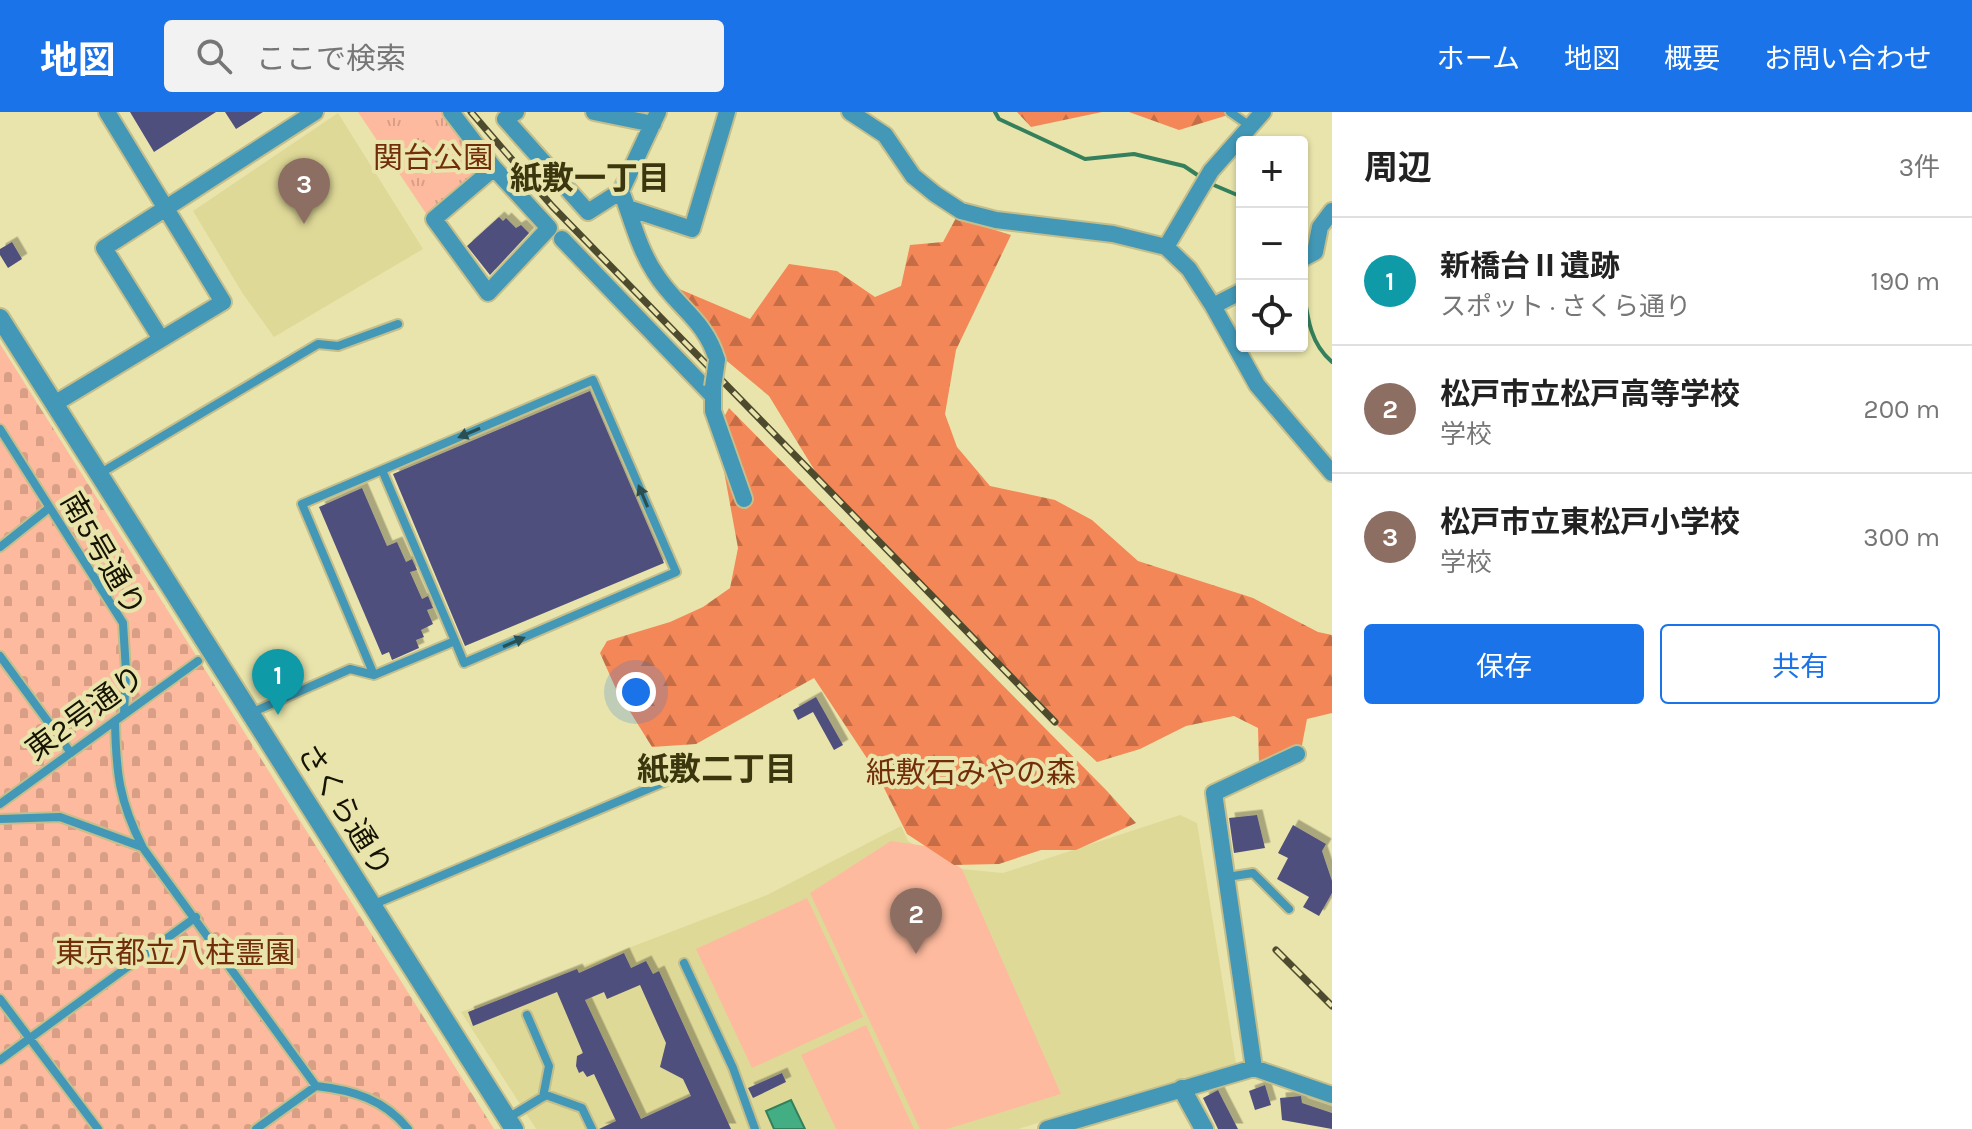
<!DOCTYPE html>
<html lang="ja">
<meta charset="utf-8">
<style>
body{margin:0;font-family:Karla,"Noto Sans JP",sans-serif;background:#f2f2f2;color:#222}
.controls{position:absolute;right:24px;top:24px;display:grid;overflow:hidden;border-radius:8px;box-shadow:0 2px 6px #0004}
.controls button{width:72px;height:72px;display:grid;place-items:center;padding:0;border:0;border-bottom:2px solid #e0e0e0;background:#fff;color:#222;font:40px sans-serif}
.you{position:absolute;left:636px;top:580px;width:28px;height:28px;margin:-20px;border:6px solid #fff;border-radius:50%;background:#1a73e8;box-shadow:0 0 0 12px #1a73e833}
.badge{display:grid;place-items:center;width:52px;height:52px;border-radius:50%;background:#1a73e8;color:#fff;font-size:26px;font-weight:700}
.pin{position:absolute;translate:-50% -66px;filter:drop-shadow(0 2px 4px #0008)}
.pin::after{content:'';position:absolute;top:42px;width:28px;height:24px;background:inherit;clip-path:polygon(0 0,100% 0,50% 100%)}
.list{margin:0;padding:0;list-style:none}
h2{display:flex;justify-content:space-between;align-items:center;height:104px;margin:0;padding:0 32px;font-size:34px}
h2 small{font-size:26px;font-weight:400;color:#767676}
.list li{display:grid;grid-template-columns:52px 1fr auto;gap:24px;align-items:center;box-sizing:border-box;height:128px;padding:0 32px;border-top:2px solid #e0e0e0}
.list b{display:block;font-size:30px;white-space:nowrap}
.list p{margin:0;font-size:26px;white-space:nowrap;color:#767676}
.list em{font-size:26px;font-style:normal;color:#767676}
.actions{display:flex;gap:16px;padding:24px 32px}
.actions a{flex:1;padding:18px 0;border:2px solid #1a73e8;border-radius:8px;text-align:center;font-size:28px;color:#1a73e8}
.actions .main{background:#1a73e8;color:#fff}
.icon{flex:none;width:44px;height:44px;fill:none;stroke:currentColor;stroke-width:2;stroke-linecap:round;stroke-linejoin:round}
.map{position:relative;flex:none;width:1332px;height:1017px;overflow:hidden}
header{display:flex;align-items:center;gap:48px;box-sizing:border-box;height:112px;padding:0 40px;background:#1a73e8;color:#fff}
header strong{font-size:38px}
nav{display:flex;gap:44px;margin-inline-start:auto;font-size:28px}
.search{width:560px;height:72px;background:#f2f2f2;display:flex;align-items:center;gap:20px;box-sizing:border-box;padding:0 28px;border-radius:8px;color:#767676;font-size:30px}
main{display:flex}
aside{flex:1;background:#fff}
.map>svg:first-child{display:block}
</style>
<header>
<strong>地図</strong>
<div class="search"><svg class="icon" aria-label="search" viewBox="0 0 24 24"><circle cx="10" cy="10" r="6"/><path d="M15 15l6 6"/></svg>ここで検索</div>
<nav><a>ホーム</a><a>地図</a><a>概要</a><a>お問い合わせ</a></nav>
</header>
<main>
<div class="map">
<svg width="1332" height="1017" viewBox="0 0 1332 1017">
<defs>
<pattern id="forest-firs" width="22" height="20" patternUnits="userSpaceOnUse" patternTransform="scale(2)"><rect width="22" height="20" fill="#f38757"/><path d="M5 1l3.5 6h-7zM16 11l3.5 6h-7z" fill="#c46d46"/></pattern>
<pattern id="cemetery-stones" width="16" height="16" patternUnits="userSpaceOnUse" patternTransform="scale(2)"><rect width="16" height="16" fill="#fdba9e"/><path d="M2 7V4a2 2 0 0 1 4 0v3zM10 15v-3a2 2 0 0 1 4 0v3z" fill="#d89f86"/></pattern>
<pattern id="park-tufts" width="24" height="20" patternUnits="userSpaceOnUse" patternTransform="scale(2)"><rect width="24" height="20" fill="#fdba9e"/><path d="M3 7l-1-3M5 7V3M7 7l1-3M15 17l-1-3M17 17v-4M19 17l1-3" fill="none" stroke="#d89f86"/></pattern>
<filter id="shadow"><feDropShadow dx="5.5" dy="-5.5" stdDeviation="0" flood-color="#0004"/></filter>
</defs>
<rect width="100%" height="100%" fill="#e9e4ab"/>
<!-- built -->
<path fill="#dfd998" d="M338 1 423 137 274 225 243 182 193 99Z
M1180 703 1197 711 1236 952 1018 1017H536L461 900 767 783 901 714 908 729 951 756 1003 761Z"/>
<!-- grass -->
<path fill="#fdba9e" d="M891 729 932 735 962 757 1061 982 947 1017H920L810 781Z
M807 786 863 905 752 956 696 837Z
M866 913 914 1017H836L801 943Z"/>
<!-- forest -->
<path fill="url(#forest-firs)" d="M1017 0H1102L1031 15Z
M1129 0H1238L1179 18Z
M956 106 1011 123 956 238 945 302 957 335 990 374 1055 388 1092 408 1138 449 1253 486 1318 520 1332 523V601L1307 607 1302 633 1271 654 1259 651 1258 616 1234 604 1186 614 1140 637 1097 650 1034 592 823 372 769 284 710 235 651 165 750 207 789 152 837 159 875 185 901 174 910 133 943 130Z
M729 296 1107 679 1136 711 1076 738H1041L999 752 954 753 907 722 876 660 814 566 696 632 652 635 616 577 600 541 607 529 670 510 703 495 730 476 738 436 724 359 714 323Z"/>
<!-- cemetery -->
<path fill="url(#cemetery-stones)" d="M0 232 494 1017H0Z"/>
<!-- park -->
<path fill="url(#park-tufts)" d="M358 0H444L483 51V57L427 103Z"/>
<!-- water -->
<path fill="#43ae83" stroke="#35805c" stroke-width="2" d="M791 988 805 1017H774L766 999Z"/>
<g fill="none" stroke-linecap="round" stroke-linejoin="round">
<!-- stream -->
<path stroke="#35805c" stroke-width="4" d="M995 0 999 7 1085 47 1134 42 1184 54 1202 66
M1209 71 1242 85
M1302 167C1307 198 1307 229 1332 250"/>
</g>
<!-- building -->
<path fill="#504f7d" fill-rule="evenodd" filter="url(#shadow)" d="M130 0H216L154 40Z
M225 0H263L236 17Z
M499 105 503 109 506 106 516 116 521 113 529 121 490 163 467 134Z
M12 130 22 147 8 156 0 143V137Z
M590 279 664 451 465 534 393 362Z
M362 376 387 434 397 430 406 450 412 447 417 458 410 460 422 487 428 484 433 496 427 498 433 512 421 518 424 525 416 528 419 536 392 548 389 540 382 543 319 395Z
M816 585 843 633 834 638 813 600 798 608 793 598Z
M1257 703 1265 736 1234 741 1229 706Z
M1293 713 1326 732 1322 739 1332 769V781L1319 804 1303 795 1309 785 1277 767 1288 746 1278 741Z
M624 841 631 856 646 849 653 862 659 859 731 1017H599L616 1009 594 962 587 965 583 959 579 961 576 954 577 944 583 941 557 880 473 914 468 900 577 857 579 861ZM640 873 666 931 660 955 683 967 691 984 641 1007 585 888 604 880 607 887Z
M782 961 786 970 753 986 748 976Z
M1265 973 1271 993 1255 998 1249 979Z
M1218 978 1224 990 1238 1017H1218L1203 986Z
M1301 984 1302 991 1332 1001V1017L1282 1008 1280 986Z"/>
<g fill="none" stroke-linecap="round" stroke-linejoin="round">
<defs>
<path id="service" d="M1230 0 1250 14
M0 317 123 511 126 559 124 602
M382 358 593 268 676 460 464 551 455 529
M99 362 318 232 338 234 398 212
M0 435 49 396
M0 544 71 641
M251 601 350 557 374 563 455 529 382 358 302 392 374 563
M115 609C116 661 119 689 143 736L316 974C353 978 385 988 408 1017
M0 692 198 549
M0 707 60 705 142 735
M1227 765 1253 761 1289 797
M372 793 681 663
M684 851 733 956 755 1017
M0 887 98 1017
M527 903 549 954 543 985
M0 948 196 805
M508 1006 546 983 582 996 592 1017
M256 1017 316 974"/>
<path id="minor" d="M451 0 494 56 549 116 488 181 434 107 494 56
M516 0 505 7 588 100 621 79 658 0
M594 0 653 12
M850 0 885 23 913 64 935 82 961 99 996 108 1113 122 1166 135 1211 59 1263 0
M621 79C632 107 638 135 655 161 676 195 705 207 717 248
M628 96 692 117 727 0
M562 127 712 283
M1166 135 1189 157 1213 194 1257 273 1332 361
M1302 147 1315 140 1320 115 1332 99
M1213 194 1242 179
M161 227 104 136 315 0
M713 275V299L744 387
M54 292 223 190 107 0
M1254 956 1214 681 1297 642
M1047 1017 1254 956 1332 983"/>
<path id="tertiary" d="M0 206 514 1017
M1182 977 1204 1017"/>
</defs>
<!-- service casing -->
<use href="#service" stroke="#c3be8c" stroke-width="12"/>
<!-- minor casing -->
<use href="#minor" stroke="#c3be8c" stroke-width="20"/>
<!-- tertiary casing -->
<use href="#tertiary" stroke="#c3be8c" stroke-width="22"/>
<!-- service -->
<use href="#service" stroke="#4298b6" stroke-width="8"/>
<!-- minor -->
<use href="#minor" stroke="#4298b6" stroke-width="16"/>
<!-- tertiary -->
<use href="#tertiary" stroke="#4298b6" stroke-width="18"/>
<defs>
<path id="rail" d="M471 0 552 94 1055 610
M1276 838 1332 894"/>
</defs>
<!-- rail casing -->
<use href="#rail" stroke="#4d4a2e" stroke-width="7"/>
<!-- rail -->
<use href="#rail" stroke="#e9e4ab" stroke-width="4" stroke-dasharray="12" stroke-linecap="butt"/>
<defs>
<path id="minor-bridge" d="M713 275 717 248"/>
</defs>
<!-- minor-bridge casing -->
<use href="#minor-bridge" stroke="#c3be8c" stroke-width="20" stroke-linecap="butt"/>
<!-- minor-bridge -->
<use href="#minor-bridge" stroke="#4298b6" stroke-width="16"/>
</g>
<!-- one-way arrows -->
<defs><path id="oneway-solid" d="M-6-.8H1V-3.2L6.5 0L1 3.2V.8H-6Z" transform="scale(2)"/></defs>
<g fill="#294f52">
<use href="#oneway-solid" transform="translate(469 321) rotate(157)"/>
<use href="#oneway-solid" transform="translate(643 384) rotate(-113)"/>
<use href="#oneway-solid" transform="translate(514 530) rotate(-23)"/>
</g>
<g text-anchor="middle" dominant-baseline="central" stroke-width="8" stroke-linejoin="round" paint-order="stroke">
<!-- park labels -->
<g font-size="30" fill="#722e0b" stroke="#e9e4ab">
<text x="433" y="46">関台公園</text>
<text x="971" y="661">紙敷石みやの森</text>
<text x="175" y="841">東京都立八柱霊園</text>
</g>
<!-- street labels -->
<g font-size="30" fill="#151301" stroke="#e9e4ab">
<text transform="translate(103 442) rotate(60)">南5号通り</text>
<text transform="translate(85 601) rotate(-36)">東2号通り</text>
<text transform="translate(345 698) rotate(58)">さくら通り</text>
</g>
<!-- neighbourhood labels -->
<g font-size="32" font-weight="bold" fill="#3b360d" stroke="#e9e4ab">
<text x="590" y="66">紙敷一丁目</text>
<text x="717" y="657">紙敷二丁目</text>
</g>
</g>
</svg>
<div class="controls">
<button>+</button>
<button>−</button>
<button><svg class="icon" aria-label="locate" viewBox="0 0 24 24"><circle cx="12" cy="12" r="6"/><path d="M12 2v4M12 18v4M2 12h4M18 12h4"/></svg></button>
</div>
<div class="you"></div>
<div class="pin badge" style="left:278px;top:603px;background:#0f9aa8">1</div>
<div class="pin badge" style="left:916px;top:842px;background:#8d6e63">2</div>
<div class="pin badge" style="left:304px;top:112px;background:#8d6e63">3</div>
</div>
<aside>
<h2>周辺<small>3件</small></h2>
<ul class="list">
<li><span class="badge" style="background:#0f9aa8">1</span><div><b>新橋台Ⅱ遺跡</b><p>スポット · さくら通り</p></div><em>190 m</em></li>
<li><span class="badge" style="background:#8d6e63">2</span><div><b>松戸市立松戸高等学校</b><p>学校</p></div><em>200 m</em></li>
<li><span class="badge" style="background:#8d6e63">3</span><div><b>松戸市立東松戸小学校</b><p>学校</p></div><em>300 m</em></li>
</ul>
<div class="actions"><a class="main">保存</a><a>共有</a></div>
</aside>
</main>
